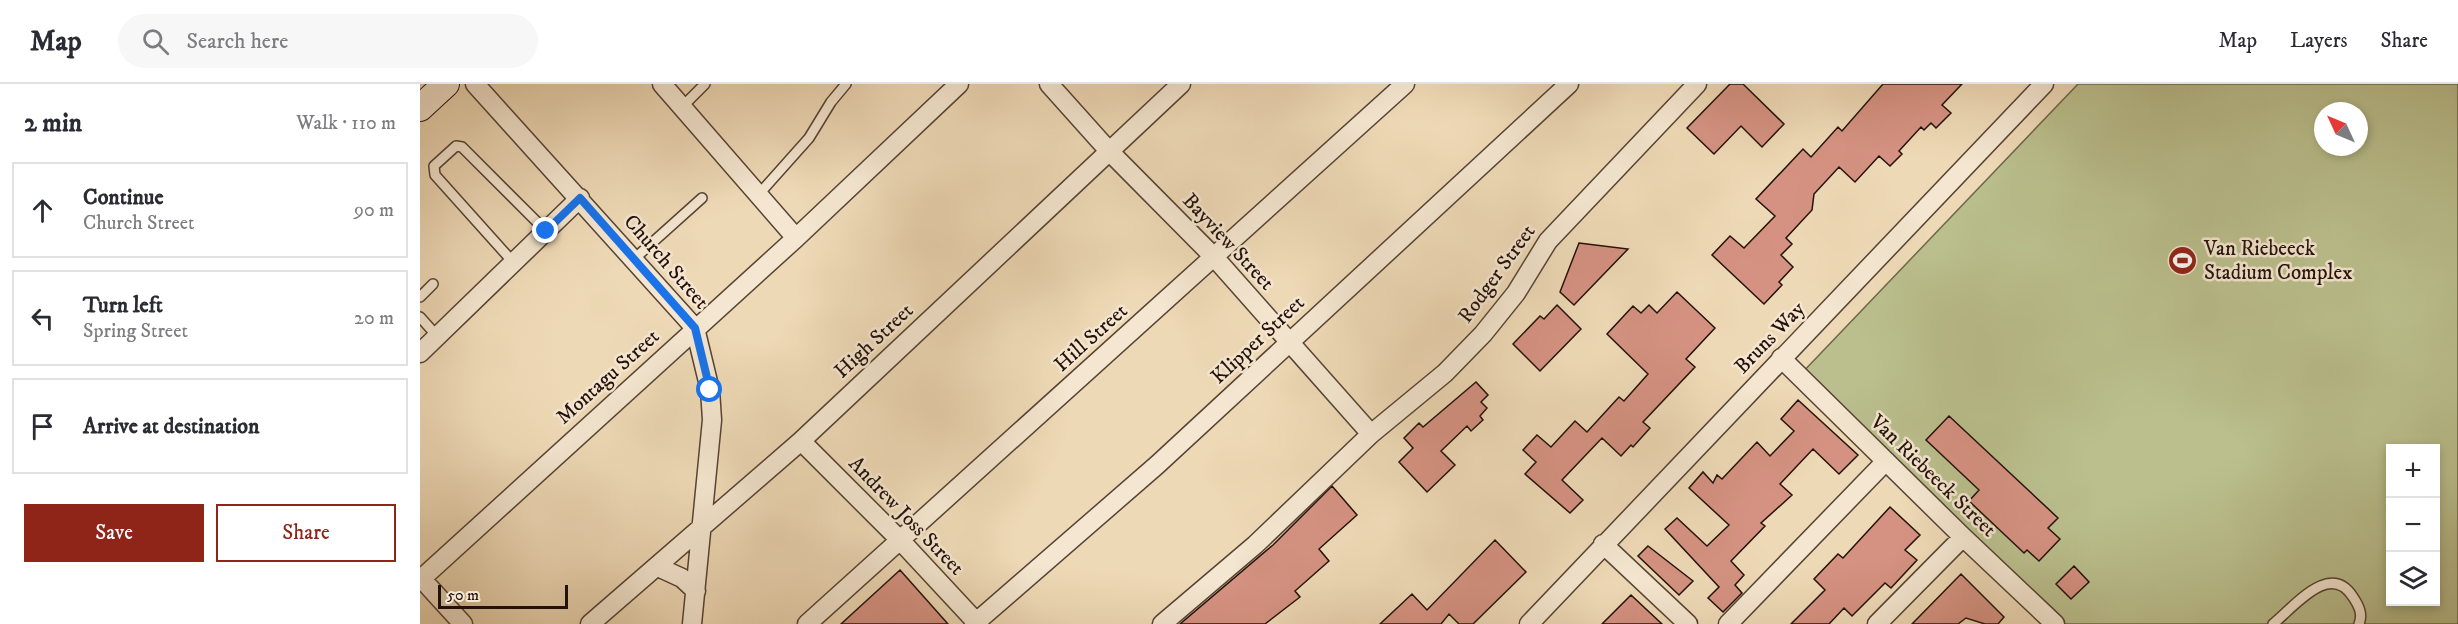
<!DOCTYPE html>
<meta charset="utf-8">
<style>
body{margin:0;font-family:"IM FELL DW Pica",serif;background:#f7f7f7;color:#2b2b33}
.controls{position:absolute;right:18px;bottom:18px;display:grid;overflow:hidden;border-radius:0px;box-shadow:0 3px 9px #0003}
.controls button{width:54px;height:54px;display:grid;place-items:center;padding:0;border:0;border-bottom:2px solid #e1e1e2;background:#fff;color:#2b2b33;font:30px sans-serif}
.compass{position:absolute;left:1894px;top:18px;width:54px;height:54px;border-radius:50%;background:#fff;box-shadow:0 3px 9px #0003;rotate:314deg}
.scale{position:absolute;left:18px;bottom:15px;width:130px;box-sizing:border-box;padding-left:6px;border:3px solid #23110a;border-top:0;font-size:16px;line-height:21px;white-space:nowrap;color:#23110a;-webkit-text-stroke:4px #f4e6d0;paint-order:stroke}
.stop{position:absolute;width:18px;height:18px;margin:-14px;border:4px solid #1a73e8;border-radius:50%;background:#fff}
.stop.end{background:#1a73e8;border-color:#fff;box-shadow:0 2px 6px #0008}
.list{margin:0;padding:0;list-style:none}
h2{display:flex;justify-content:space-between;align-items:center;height:78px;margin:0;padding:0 24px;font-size:26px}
h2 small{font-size:20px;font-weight:400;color:#7c7c81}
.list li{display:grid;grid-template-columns:39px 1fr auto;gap:18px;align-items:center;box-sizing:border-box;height:96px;margin:0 12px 12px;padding:0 12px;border:2px solid #e1e1e2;border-radius:0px}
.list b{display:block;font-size:22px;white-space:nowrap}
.list p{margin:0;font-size:20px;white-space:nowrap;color:#7c7c81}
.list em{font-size:20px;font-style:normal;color:#7c7c81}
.actions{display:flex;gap:12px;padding:18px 24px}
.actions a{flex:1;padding:14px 0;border:2px solid #8f2418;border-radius:0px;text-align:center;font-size:21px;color:#8f2418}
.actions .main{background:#8f2418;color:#fff}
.icon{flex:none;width:33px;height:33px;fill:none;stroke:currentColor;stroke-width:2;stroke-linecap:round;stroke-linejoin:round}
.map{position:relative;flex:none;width:2038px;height:540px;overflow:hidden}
header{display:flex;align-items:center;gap:36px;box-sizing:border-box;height:84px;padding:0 30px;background:#fff;border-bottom:2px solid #e1e1e2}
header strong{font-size:28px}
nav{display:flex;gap:33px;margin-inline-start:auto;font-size:21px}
.search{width:420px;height:54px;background:#f7f7f7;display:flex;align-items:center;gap:15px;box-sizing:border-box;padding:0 21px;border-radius:33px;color:#7c7c81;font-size:22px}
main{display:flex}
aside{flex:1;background:#fff}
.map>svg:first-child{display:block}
</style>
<header>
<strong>Map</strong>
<div class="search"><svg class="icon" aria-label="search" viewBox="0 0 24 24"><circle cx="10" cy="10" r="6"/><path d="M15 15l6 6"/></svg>Search here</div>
<nav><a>Map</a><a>Layers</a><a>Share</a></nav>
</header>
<main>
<aside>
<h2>2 min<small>Walk · 110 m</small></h2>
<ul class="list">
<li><svg class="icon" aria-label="ahead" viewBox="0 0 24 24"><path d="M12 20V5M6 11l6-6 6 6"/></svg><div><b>Continue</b><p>Church Street</p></div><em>90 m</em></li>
<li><svg class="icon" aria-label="left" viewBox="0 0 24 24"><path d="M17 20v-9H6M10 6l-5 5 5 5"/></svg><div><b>Turn left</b><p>Spring Street</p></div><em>20 m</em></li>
<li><svg class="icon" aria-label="arrive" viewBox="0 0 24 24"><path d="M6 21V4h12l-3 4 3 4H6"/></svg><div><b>Arrive at destination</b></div></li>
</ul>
<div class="actions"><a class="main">Save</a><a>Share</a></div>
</aside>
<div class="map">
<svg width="2038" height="540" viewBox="0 0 2038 540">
<rect width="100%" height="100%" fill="#eed9b6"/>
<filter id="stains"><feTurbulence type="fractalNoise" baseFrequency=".00333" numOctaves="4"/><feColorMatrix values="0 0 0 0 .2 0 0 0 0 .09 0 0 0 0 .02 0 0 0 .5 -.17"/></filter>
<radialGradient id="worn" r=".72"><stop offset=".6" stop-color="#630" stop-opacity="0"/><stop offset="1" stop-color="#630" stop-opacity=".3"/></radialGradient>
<!-- green -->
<path fill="#babf8d" stroke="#6e684c" stroke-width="1.5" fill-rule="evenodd" d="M1658 0H2038V540H1639L1380 291ZM1903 27H1939V63H1903ZM1970 364H2016V518H1970Z"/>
<!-- building -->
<path fill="#d59282" stroke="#23110a" stroke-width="1.5" d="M1310 0H1323L1364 40 1342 63 1321 42 1294 70 1267 44Z
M1463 0H1542L1522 21 1531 29 1516 44 1511 39 1504 46 1501 43 1479 67 1482 70 1470 82 1459 72 1435 98 1419 83 1394 110 1392 126 1366 154 1372 160 1361 171 1373 183 1359 198 1362 201 1344 220 1292 171 1310 152 1324 164 1355 132 1336 115 1383 65 1391 73 1418 43 1422 47Z
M1159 159 1208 165 1154 221 1140 208Z
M1257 208 1295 244 1266 275 1275 283 1223 338 1230 344 1213 363 1211 361 1201 372 1182 354 1142 396 1163 416 1150 429 1105 390 1116 378 1103 366 1117 351 1131 363 1155 337 1167 348 1199 313 1204 317 1228 290 1187 250 1213 222 1221 229 1229 221 1237 229Z
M1137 221 1161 245 1120 287 1093 260 1120 232 1124 235Z
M1056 298 1068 311 1061 318 1067 324 1060 332 1063 336 1051 347 1047 342 1021 367 1035 381 1007 408 979 378 993 364 984 354 999 339 1003 343Z
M1378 316 1438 371 1419 390 1393 365 1360 400 1372 411 1341 439 1345 442 1311 477 1324 491 1315 501 1322 509 1303 528 1288 514 1299 503 1245 445 1257 434 1287 462 1309 441 1269 404 1283 388 1293 399 1297 391 1302 395 1337 358 1350 372 1374 347 1361 335Z
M1529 332 1638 434 1628 444 1640 455 1619 477 1607 466 1604 469 1549 417 1559 406 1506 356Z
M912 402 937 431 899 465 909 477 875 507 880 513 845 540H760L853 461Z
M1470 423 1500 451 1485 466 1497 476 1471 504 1465 499 1432 532 1424 524 1409 540H1371L1405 506 1394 495 1418 470 1423 474Z
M1075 456 1106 488 1053 540H1039L1029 530 1021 540H960L992 510 1007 526Z
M1228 462 1273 497 1259 511 1218 472Z
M1654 482 1669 498 1651 515 1636 500Z
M480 486 528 540H421Z
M1541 490 1584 533 1578 540H1565L1546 534 1538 540H1492Z
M1211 511 1242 540H1182Z"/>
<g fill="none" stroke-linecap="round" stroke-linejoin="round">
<defs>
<path id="lane" d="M263 22 285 0
M339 110 389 54 411 18 426 0
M214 175 282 114
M93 178 15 91 14 82 36 62 42 63 126 147
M0 213 13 200
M0 233 17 252
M1853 540C1875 522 1910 477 1933 513 1939 522 1943 530 1939 540"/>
<path id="street" d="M55 0 275 244 290 306 292 336 272 540
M242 0 376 154
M629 0 689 67 795 174 951 350
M0 269 160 114
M1361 274 1543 453 1635 540
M381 357 479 455 558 540
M1183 460 1268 540
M238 483 262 494 276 507
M0 493 43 540
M0 496 376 154 539 0
M170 540 381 357 761 0
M387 540 985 0
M554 540 737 381 1149 0
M742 540 835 461 951 350 1025 289 1063 250 1096 209 1128 157 1277 0
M1109 540 1624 0
M1308 540 1466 377
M1457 540 1543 453"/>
<path id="secondary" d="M0 24 26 0"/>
</defs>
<!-- lane casing -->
<use href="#lane" stroke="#564335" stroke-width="12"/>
<!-- street casing -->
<use href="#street" stroke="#564335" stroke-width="21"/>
<!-- secondary casing -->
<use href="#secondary" stroke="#23110a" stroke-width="28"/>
<!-- lane -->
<use href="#lane" stroke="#f4e6d0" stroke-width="9"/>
<!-- street -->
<use href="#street" stroke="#f4e6d0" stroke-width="18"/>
<!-- secondary -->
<use href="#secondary" stroke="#f4e6d0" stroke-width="26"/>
</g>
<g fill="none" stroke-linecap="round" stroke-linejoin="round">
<!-- route -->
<path stroke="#1a73e8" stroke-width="8" d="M126 147 160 114 275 244 290 306"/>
</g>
<!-- icons -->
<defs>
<symbol id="stadium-disc" viewBox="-11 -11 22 22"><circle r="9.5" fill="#8f2418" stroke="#f4e6d0"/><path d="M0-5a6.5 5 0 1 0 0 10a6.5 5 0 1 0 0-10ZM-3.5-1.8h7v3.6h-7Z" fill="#fff"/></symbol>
</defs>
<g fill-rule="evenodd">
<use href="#stadium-disc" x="1746" y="160" width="33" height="33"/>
</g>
<g text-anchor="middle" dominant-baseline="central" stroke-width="5" stroke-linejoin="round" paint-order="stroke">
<!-- street labels -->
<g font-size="21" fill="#23110a" stroke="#f4e6d0">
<text transform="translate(808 158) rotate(47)">Bayview Street</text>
<text transform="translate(246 178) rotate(49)">Church Street</text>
<text transform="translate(1077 190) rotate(-54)">Rodger Street</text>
<text transform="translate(671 254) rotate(-42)">Hill Street</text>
<text transform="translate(1350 254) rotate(-46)">Bruns Way</text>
<text transform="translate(838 256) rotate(-43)">Klipper Street</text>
<text transform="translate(454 257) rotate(-43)">High Street</text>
<text transform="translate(188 293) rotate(-42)">Montagu Street</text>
<text transform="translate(1513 392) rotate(44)">Van Riebeeck Street</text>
<text transform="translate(486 432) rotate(46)">Andrew Joss Street</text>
</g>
<!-- poi labels -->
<g font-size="21" fill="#23110a" stroke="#f4e6d0" text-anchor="start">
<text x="1784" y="165">Van Riebeeck<tspan x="1784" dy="24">Stadium Complex</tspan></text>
</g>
</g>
<rect width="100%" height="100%" filter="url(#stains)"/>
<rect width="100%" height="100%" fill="url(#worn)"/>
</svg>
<div class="controls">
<button>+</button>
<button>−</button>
<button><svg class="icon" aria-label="layers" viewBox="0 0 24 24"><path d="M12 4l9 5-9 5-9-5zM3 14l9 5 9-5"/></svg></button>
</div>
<svg class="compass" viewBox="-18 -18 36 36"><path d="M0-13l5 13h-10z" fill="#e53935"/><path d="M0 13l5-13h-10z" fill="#7c7c81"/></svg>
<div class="scale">50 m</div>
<div class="stop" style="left:290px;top:306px"></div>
<div class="stop end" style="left:126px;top:147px"></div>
</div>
</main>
